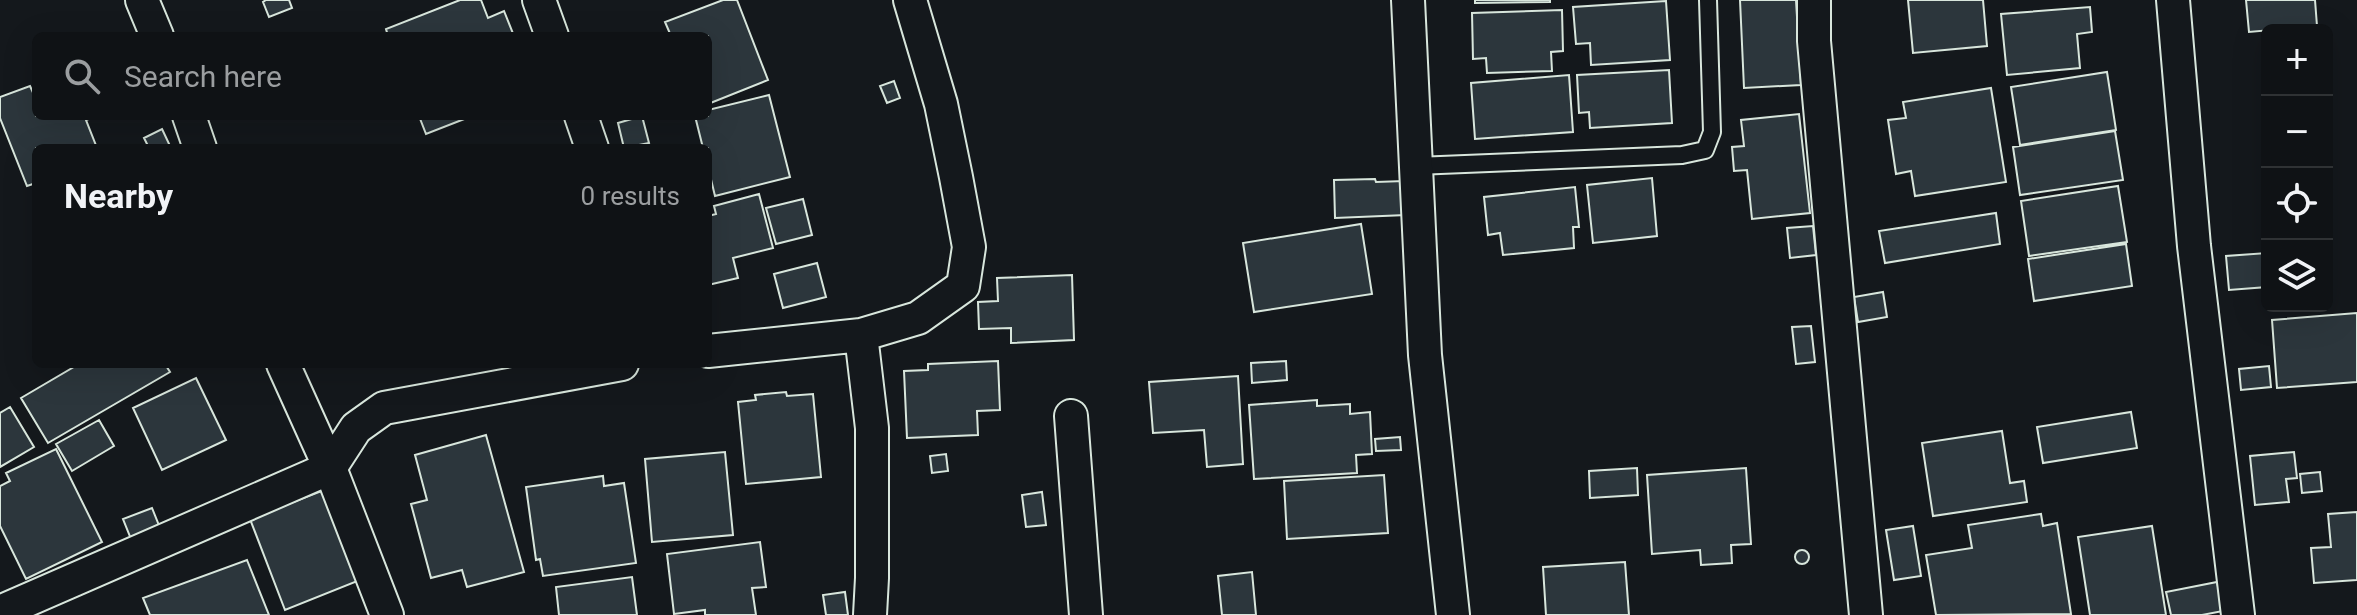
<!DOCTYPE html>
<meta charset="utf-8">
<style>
body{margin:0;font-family:Roboto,sans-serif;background:#1d2022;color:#f1f3f6}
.controls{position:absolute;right:24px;top:24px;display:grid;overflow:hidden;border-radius:12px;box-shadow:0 8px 32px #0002}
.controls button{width:72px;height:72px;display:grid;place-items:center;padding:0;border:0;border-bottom:2px solid #2f3234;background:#0f1215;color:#f1f3f6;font:40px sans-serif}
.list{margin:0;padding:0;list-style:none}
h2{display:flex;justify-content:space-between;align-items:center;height:104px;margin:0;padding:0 32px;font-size:34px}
h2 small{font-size:26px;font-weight:400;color:#9b9ea0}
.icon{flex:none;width:44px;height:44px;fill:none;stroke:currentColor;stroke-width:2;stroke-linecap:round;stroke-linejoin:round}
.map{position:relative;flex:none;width:2357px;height:615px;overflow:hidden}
.search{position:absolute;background:#0f1215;box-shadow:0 8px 32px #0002;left:32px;top:32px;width:680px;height:88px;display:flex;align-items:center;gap:20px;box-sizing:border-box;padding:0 28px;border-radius:12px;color:#9b9ea0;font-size:30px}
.panel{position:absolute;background:#0f1215;box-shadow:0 8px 32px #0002;left:32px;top:144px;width:680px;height:224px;border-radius:12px}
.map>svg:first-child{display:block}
</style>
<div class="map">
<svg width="2357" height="615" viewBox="0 0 2357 615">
<rect width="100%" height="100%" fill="#14181c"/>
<!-- building -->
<path fill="#2c363c" stroke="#d8e6dc" stroke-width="2" d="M266 0H289L292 8 269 17 263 2Z
M460 0H481L488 18 504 11 514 36H388L386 29Z
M723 0H737L768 80 708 104V36H671L665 22Z
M1475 0H1550V2L1475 3Z
M1740 0H1796L1801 85 1744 88Z
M1908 0H1983L1987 46 1913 53Z
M2246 0H2315L2317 26 2249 32Z
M1666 1 1670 60 1591 65 1590 43 1576 44 1573 7Z
M2090 7 2092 32 2077 34 2080 68 2007 75 2001 14Z
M1562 10 1563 51 1551 52 1552 71 1487 73 1486 58 1473 59 1472 13Z
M1669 70 1672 123 1590 128 1589 112 1579 113 1577 75Z
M2107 72 2116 130 2020 145 2011 87Z
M1569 75 1573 132 1475 139 1471 83Z
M894 81 900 98 887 103 880 86Z
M30 86 34 95 36 94V116H97L86 120 97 148H36V183L27 186 0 118V97Z
M1991 88 2006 182 1915 196 1911 171 1896 174 1888 120 1906 118 1903 102Z
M769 95 790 177 715 196 708 167V148H703L695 116H708V110Z
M1799 114 1810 213 1752 219 1747 170 1734 171 1732 147 1744 146 1741 120Z
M419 116H472L426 134Z
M642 116 649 143 624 148 618 123Z
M162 129 171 148H149L144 138Z
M2115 131 2123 180 2020 195 2013 147Z
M1652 178 1657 236 1593 243 1587 185Z
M1375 179 1376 182 1404 181 1406 215 1335 218 1334 180Z
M2118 186 2127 242 2029 256 2021 201Z
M1575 187 1579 227H1573L1574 248 1503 255 1500 233 1488 235 1484 197Z
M759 194 773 248 733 258 738 278 708 285V216L716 214 714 206Z
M803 199 812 235 776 244 766 208Z
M1996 213 2000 244 1885 263 1879 231Z
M1361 224 1372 294 1254 312 1243 243Z
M1813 226 1816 255 1790 258 1787 228Z
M2126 244 2132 286 2034 301 2028 259Z
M2267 253V287L2229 290 2226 256Z
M817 263 826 297 783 308 774 274Z
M1072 275 1074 340 1011 343V328L979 329 978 302 998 301 997 278Z
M1883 292 1887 317 1858 322 1854 297Z
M2357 313V382L2277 388 2272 320Z
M1811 326 1815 362 1796 364 1792 327Z
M998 361 1000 410 977 411 978 435 907 438 904 371 928 370V364Z
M1286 361 1287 380 1252 383 1251 363Z
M79 364H165L170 372 48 443 21 398Z
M2269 366 2271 387 2241 390 2239 369Z
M1238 376 1243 464 1207 467 1204 430 1153 433 1149 382Z
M196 378 226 440 162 470 133 408Z
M786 392 787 396 813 394 821 477 746 484 738 402 756 400 755 395Z
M1317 400V406L1350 404V414L1370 412 1372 454 1356 455 1357 473 1254 479 1249 405Z
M10 407 34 447 0 467V413Z
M2131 412 2137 448 2043 463 2037 427Z
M99 420 114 446 72 471 56 444Z
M2002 431 2010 483 2024 481 2027 502 1933 516 1922 443Z
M486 435 524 572 467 587 462 570 431 578 411 504 427 500 415 455Z
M1400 437 1401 450 1376 451 1375 439Z
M56 449 102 542 26 579 0 526V486L10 481 6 473Z
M725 452 733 535 652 542 645 459Z
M2294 452 2297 478 2286 479 2289 502 2255 505 2250 456Z
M946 454 948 471 932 473 930 456Z
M1637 468 1638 495 1590 498 1589 471Z
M1746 468 1751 544 1731 545 1732 563 1701 565 1700 550 1652 554 1647 475Z
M2320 472 2322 491 2302 493 2300 474Z
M1384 475 1388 533 1287 539 1284 481Z
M603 476 604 486 624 483 636 563 543 576 540 559 536 560 526 487Z
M324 490 360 580 285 610 250 519Z
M1042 492 1046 525 1026 527 1022 495Z
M152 508 160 528 131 539 123 519Z
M2357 512V580L2314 583 2311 548 2331 547 2328 514Z
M2041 514 2043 526 2057 523 2071 614 1936 615 1926 555 1972 548 1968 525Z
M1913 526 1921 576 1894 580 1886 530Z
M2152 526 2166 615H2090L2078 537Z
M760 542 766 587 752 588 756 615H705V610L674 614 667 554Z
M1795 557a7 7 0 1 1 14 0a7 7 0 1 1-14 0Z
M247 560 269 615H150L143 598Z
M1625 562 1629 615H1546L1543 567Z
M1252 572 1256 615H1222L1218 576Z
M632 577 637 615H559L556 587Z
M2217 582 2223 611 2202 615H2171L2166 592Z
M845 592 848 615H826L823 595Z"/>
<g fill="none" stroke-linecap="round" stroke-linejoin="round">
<defs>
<path id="service" d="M1416 166 1682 155 1705 150 1712 132 1708 0"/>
<path id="minor" d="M142 0 157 36
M539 0 552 36
M1408 0 1425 355 1453 615
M1814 0V41L1866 615
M2173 0 2194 246 2238 615
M189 116 200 148
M581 116 592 148
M861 335 918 318 963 286 969 247 956 177 941 104 910 0
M708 351 861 335 872 428V578L870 615
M283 364 330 468 387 615
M1071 416 1086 615
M0 612 330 468 356 428 384 408 622 364"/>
</defs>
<!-- service casing -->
<use href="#service" stroke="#d8e6dc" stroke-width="20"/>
<!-- minor casing -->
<use href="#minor" stroke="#d8e6dc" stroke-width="36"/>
<!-- service -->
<use href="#service" stroke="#14181c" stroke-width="16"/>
<!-- minor -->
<use href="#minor" stroke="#14181c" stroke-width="32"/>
</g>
</svg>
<div class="controls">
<button>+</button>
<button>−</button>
<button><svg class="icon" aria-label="locate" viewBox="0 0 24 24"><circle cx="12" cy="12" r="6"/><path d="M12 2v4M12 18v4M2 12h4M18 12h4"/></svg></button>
<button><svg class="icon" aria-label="layers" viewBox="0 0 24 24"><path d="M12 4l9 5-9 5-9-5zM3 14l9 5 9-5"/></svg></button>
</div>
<div class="search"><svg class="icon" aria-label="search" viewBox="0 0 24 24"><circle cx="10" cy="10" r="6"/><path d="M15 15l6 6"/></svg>Search here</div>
<section class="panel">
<h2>Nearby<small>0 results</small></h2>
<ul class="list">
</ul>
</section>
</div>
